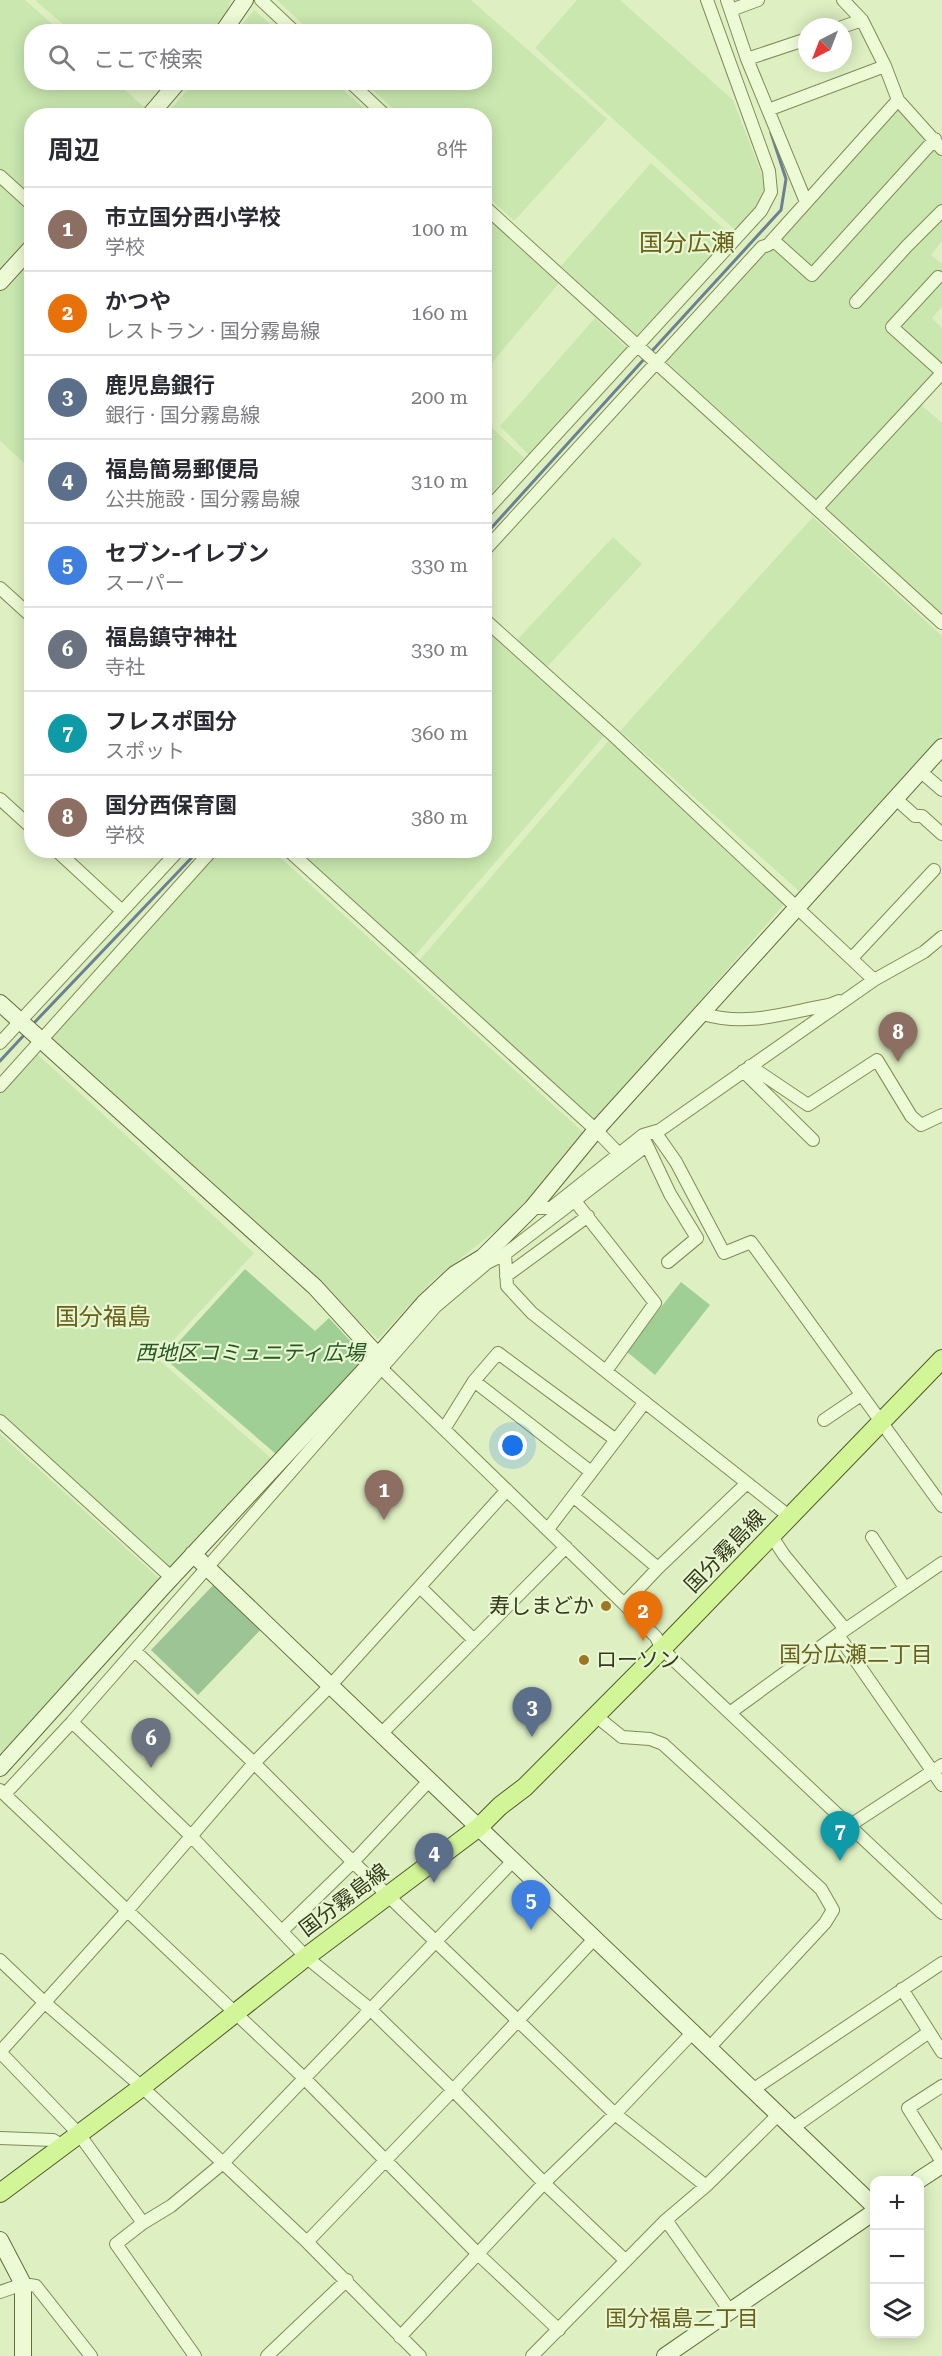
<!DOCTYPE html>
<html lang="ja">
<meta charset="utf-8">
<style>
body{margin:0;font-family:"Roboto Serif","Noto Sans JP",serif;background:#f7f7f7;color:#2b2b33}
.controls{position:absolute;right:18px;bottom:18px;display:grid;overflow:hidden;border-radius:12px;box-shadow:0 3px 15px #0003}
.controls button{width:54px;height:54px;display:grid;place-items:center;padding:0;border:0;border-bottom:2px solid #e1e1e2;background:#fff;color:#2b2b33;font:30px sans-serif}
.compass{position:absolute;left:798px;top:18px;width:54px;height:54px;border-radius:50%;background:#fff;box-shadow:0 3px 15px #0003;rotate:222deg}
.you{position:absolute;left:513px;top:1446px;width:21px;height:21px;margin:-15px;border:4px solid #fff;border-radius:50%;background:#1a73e8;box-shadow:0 0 0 9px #1a73e833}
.badge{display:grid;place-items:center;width:39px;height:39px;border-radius:50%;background:#db2777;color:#fff;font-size:20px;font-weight:700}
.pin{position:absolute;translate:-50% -50px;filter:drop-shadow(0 2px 3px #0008)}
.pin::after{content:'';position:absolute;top:32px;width:21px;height:18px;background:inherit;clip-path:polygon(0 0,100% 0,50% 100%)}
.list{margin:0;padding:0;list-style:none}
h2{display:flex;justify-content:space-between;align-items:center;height:78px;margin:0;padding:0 24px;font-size:26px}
h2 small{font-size:20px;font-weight:400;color:#7c7c81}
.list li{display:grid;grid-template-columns:39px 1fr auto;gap:18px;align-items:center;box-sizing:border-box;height:84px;padding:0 24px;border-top:2px solid #e1e1e2}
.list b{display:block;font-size:22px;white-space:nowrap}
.list p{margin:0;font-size:20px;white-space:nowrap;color:#7c7c81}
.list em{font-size:20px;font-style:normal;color:#7c7c81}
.icon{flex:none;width:33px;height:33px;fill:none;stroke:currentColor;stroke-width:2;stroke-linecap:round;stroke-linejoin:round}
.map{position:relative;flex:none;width:942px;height:2356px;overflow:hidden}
.search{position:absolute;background:#fff;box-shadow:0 3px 15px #0003;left:24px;top:24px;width:468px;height:66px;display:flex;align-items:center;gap:15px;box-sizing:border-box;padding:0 21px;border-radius:24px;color:#7c7c81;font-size:22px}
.panel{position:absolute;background:#fff;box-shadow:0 3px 15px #0003;left:24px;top:108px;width:468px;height:750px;border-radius:24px}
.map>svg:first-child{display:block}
</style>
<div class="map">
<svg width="942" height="2356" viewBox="0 0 942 2356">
<rect width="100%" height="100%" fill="#def0c2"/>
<!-- farmland -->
<path fill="#c9e7af" d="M0 0H25L60 31 32 32V82L117 83 145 108 137 115 32 116 31 204 0 173Z
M38 0H231L225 16 211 32 71 31 36 1Z
M277 0H471L607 119 514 221 485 194 484 116 400 115 365 83 484 82V32L310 31Z
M577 0H620L733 100 768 191 755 212 734 229 535 48Z
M254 10 278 31H237Z
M194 82 335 83 372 115H166Z
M899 105 916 129 942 157V241L931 255 942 264V307L932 318 942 328V366L817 500 665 361Z
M651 163 733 237 635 337 561 266Z
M0 186 32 215 31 247 0 282Z
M485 217 559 283 485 371Z
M31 259V469L0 441V291Z
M595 318 627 348 531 457 500 426Z
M918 402 942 423V613L824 506Z
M485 421 524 458 485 500H484Z
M813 517 942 636V735L799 891 620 731Z
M613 537 642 564 547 667 516 641Z
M485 627 604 736 412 959 290 851 484 850Z
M610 739 786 902 595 1122 417 963Z
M220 851H273L584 1133 563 1155 518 1213 432 1281 378 1339 46 1041Z
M35 1052 254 1253 157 1358 272 1459 172 1570 0 1418V1090Z
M0 1434 162 1581 0 1760Z"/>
<!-- green -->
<path fill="#a0cf95" d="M245 1269 315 1331 329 1318 366 1358 276 1454 164 1358Z
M681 1282 710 1305 655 1375 626 1351Z"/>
<!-- cemetery -->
<path fill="#9dc495" d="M220 1578 267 1623 198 1695 151 1650Z"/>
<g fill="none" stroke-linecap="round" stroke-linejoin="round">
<!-- stream -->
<path stroke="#6b8091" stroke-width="3" d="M651 352 781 210 786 179 771 133
M484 536 646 357
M33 1024 199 850
M0 1061 25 1034"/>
<defs>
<path id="street" d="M261 0 295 32
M727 0 747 59 806 202
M843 0 862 20 885 66 898 100 942 149
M731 10 758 0
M842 27 862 20
M747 59 807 39
M350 82 386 116
M768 110 885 66
M0 176 32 205
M484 206 942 623
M773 240 812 275 935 139
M938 277 892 327 942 372
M856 302 907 246 942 211
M817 508 942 373
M484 513 761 211 771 192 769 171 707 0
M484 551 762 247 768 245 898 100
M0 588 32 617
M484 619 614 736 874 980
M920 771 942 790
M895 798 915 816H922L942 834
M0 799 32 828
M56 850 122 911
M288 850 596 1130 620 1155
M852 958 934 870
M703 1014C748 1027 784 1013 829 1005L839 1001
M0 1043 179 850
M750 1066 808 1105 877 1060 911 1116 921 1125 942 1115
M743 1071 813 1140
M0 1086 212 850
M655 1132 676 1162 724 1253 751 1242 942 1506
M644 1139 670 1194 697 1238 668 1262
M575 1201 655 1303 606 1371
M532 1208H551L643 1135 660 1130 874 980 924 952 942 937
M505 1254 646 1146
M506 1276 588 1216
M382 1369 624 1604 656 1637 662 1649 942 1913
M474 1381 591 1472
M824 1420 861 1395
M0 1421 172 1578
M444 1429 474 1381 498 1353 616 1440
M573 1496 658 1568
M548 1529 645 1402
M872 1537 905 1588
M420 1587 474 1640
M624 1604 658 1568 747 1483
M839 1634 942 1563
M838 1635 942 1785
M135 1651 254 1763 353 1862 615 2114 706 2186
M731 1712 845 1629 784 1555 771 1535
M596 1716 622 1737 650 1739 663 1744 821 1889 833 1910 825 1923 710 2047
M72 1722 191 1836 306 1957 370 2009 453 2090 544 2183 626 2261
M381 1734 566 1547
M0 1790 304 2078 479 2255 559 2330
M5 1794 72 1722 435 1307 487 1263 505 1254 507 1286 532 1313 790 1517
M849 1826 942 1765
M282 1931 353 1862 429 1781
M0 1960 44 2002 142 2087 307 2242 420 2356
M902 1989 942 2052
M942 2086 908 2108 942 2162
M754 2089 942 1963
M794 2127 929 2032
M0 2138 53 2140 63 2146
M666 2220 730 2311
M143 2223 171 2206 223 2163 513 1861
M307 2242 453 2090 595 1938
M0 2292 23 2284 36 2286 91 2356
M400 2337 544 2183 615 2114 694 2031
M195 2356 116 2244 143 2223 79 2134 0 2052 126 1912 254 1763 331 1685 507 1490
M267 2356 347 2280
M532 2356 666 2220 706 2186 779 2114"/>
<path id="secondary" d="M223 32 245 0
M149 116 178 82
M0 282 32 247
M0 1003 315 1287 378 1356 382 1369
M193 1554 874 2206
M0 1768 162 1588 378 1356 425 1302 455 1274 483 1257 532 1208 596 1130 942 747
M919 2180 942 2165
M0 2240 23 2284V2356
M665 2356 874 2212"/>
<path id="primary" d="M0 2193 142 2087 306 1957 479 1827 500 1806 525 1787 662 1649 942 1359"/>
</defs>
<!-- street casing -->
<use href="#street" stroke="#808b58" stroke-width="14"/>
<!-- secondary casing -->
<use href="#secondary" stroke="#636d3b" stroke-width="18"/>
<!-- primary casing -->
<use href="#primary" stroke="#52592c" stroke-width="20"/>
<!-- street -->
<use href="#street" stroke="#ecfbd5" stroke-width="12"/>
<!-- secondary -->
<use href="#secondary" stroke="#ecfbd5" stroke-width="16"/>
<!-- primary -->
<use href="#primary" stroke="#d2f697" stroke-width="18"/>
</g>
<!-- markers -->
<g fill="#9e7724" stroke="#e8f7d2" stroke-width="2">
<circle cx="606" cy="1606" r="6"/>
<circle cx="584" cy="1660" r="6"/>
</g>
<g text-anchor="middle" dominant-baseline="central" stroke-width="4.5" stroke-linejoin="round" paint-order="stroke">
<!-- park labels -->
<g font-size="21" font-style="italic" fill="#255822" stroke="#e8f7d2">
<text x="250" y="1353">西地区コミュニティ広場</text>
</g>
<!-- street labels -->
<g font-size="21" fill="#353a1d" stroke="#e8f7d2">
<text transform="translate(725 1551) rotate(-46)">国分霧島線</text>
<text transform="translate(344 1900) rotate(-37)">国分霧島線</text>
</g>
<!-- poi labels -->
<g font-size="21" fill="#353a1d" stroke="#e8f7d2" text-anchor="end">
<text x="594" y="1606">寿しまどか</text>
<text x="596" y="1660" text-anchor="start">ローソン</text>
</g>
<!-- neighbourhood labels -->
<g font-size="22" fill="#69611a" stroke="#e8f7d2">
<text x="856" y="1654">国分広瀬二丁目</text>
<text x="682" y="2318">国分福島二丁目</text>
</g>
<!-- quarter labels -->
<g font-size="24" fill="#69611a" stroke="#e8f7d2">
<text x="687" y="243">国分広瀬</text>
<text x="103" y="1317">国分福島</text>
</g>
</g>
</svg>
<div class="controls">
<button>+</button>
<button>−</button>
<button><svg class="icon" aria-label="layers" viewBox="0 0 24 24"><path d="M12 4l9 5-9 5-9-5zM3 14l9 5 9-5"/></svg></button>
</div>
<svg class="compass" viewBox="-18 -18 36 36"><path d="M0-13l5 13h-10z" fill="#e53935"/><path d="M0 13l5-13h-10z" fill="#7c7c81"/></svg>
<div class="you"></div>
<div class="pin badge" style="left:384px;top:1520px;background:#8d6e63">1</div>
<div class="pin badge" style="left:643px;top:1641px;background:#e8710a">2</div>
<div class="pin badge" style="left:532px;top:1737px;background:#5c6f8a">3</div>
<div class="pin badge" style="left:434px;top:1883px;background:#5c6f8a">4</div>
<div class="pin badge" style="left:531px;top:1930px;background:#3f7fe0">5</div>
<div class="pin badge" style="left:151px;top:1768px;background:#6b7280">6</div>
<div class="pin badge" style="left:840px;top:1861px;background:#0f9aa8">7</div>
<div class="pin badge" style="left:898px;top:1062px;background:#8d6e63">8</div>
<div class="search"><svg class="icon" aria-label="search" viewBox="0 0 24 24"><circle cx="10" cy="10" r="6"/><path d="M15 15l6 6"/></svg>ここで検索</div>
<section class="panel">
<h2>周辺<small>8件</small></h2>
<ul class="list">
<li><span class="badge" style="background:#8d6e63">1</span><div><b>市立国分西小学校</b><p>学校</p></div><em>100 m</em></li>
<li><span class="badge" style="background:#e8710a">2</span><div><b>かつや</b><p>レストラン · 国分霧島線</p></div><em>160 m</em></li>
<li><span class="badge" style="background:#5c6f8a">3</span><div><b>鹿児島銀行</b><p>銀行 · 国分霧島線</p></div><em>200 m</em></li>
<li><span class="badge" style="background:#5c6f8a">4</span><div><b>福島簡易郵便局</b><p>公共施設 · 国分霧島線</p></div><em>310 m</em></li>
<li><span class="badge" style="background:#3f7fe0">5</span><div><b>セブン-イレブン</b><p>スーパー</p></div><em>330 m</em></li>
<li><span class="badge" style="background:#6b7280">6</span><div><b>福島鎮守神社</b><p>寺社</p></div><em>330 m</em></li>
<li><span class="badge" style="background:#0f9aa8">7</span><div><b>フレスポ国分</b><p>スポット</p></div><em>360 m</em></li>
<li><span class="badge" style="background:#8d6e63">8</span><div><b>国分西保育園</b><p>学校</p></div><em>380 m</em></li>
</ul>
</section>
</div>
